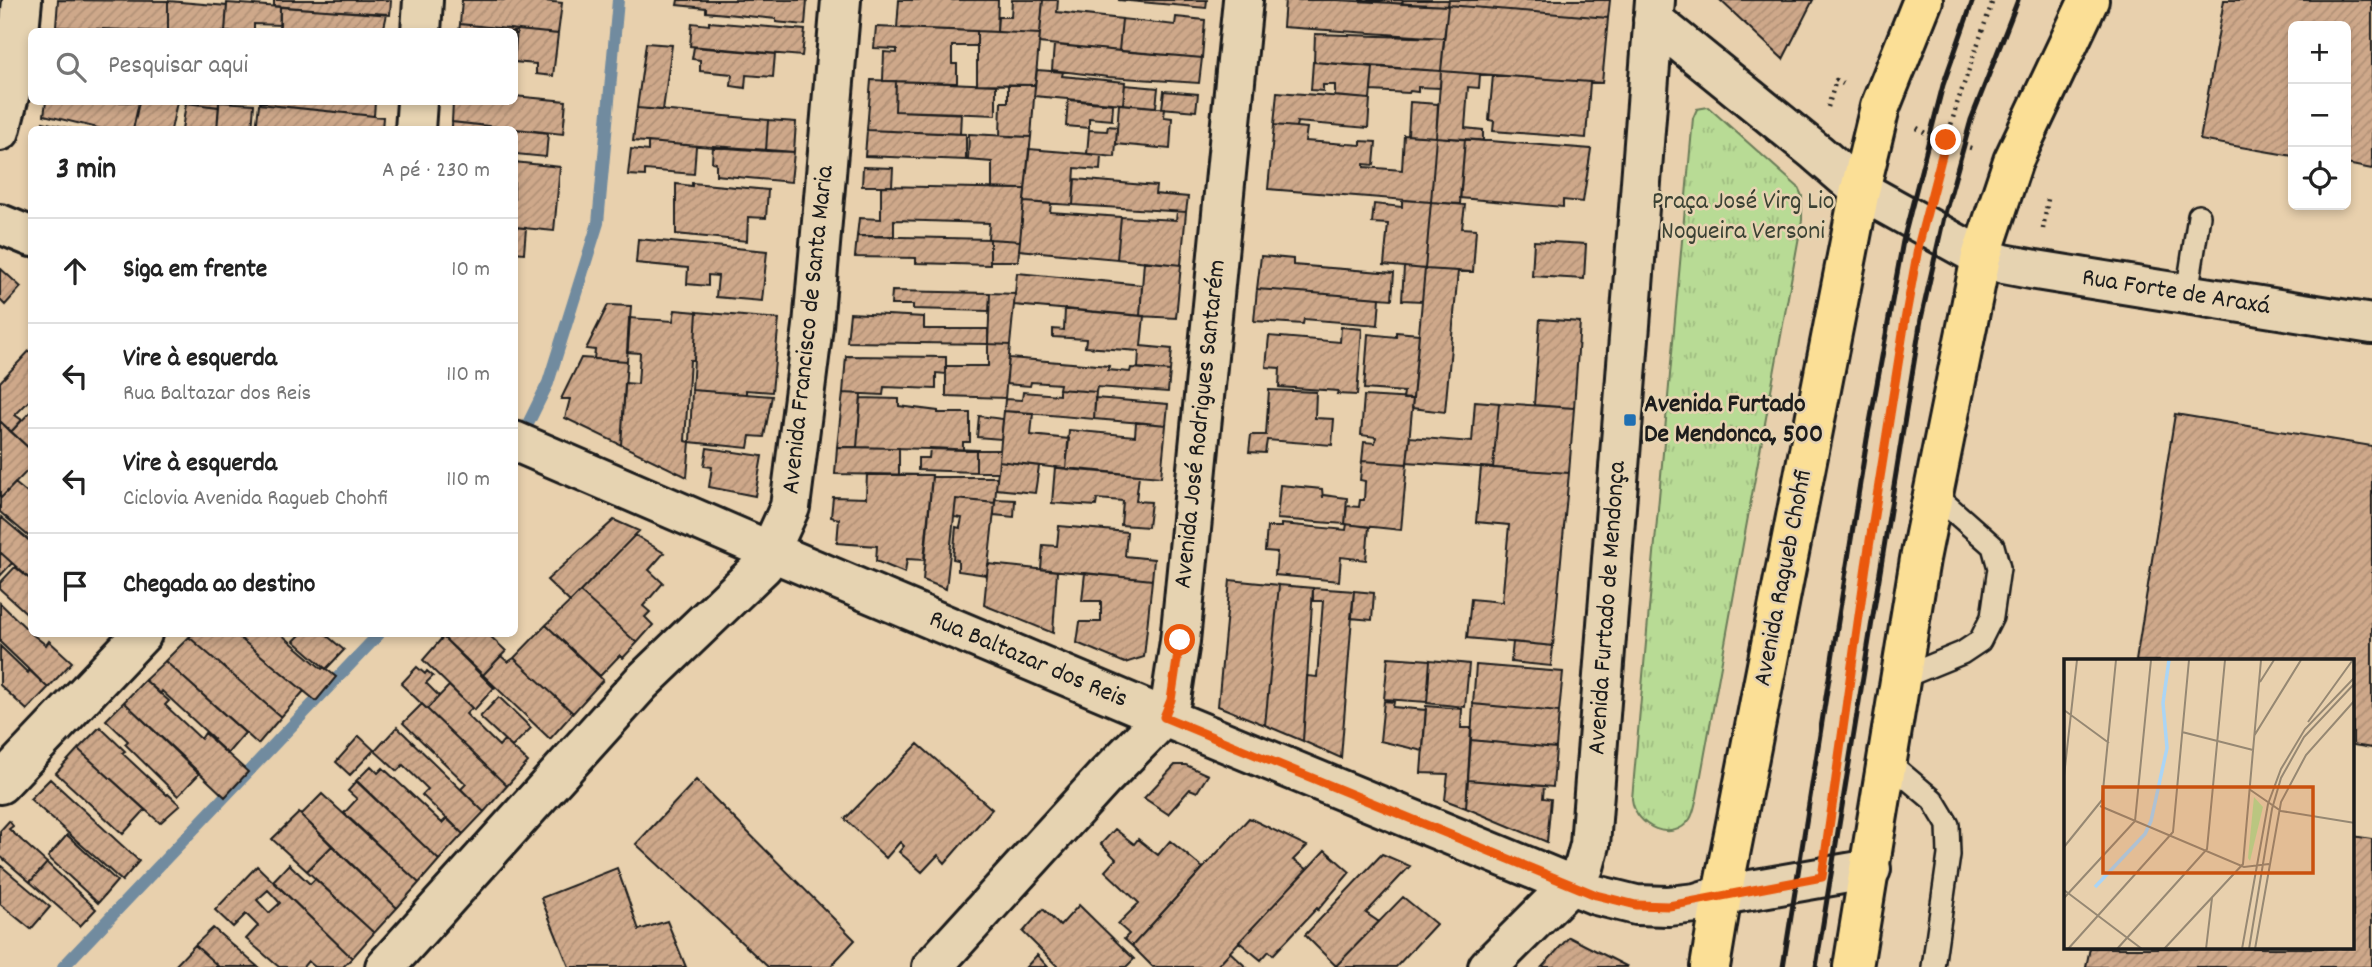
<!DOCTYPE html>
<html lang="pt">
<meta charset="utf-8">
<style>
body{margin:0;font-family:Dekko,sans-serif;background:#f2f2f2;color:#222}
.controls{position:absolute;right:21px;top:21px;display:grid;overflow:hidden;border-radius:10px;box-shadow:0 4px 10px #0003}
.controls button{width:63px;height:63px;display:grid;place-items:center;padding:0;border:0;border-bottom:2px solid #e0e0e0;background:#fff;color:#222;font:35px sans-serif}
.stop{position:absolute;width:21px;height:21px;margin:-16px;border:5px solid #ea580c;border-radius:50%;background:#fff}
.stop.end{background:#ea580c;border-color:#fff;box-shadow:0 2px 7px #0008}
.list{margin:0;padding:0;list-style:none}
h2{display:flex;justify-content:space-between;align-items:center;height:91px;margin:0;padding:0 28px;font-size:30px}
h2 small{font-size:23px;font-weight:400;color:#767676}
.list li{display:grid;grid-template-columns:46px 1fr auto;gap:21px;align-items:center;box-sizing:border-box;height:105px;padding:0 28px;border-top:2px solid #e0e0e0}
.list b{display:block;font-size:26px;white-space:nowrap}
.list p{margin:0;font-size:23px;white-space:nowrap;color:#767676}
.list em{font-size:23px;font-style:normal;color:#767676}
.icon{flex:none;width:38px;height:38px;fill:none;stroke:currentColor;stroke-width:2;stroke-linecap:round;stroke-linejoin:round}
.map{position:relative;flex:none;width:2372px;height:967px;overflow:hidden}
.search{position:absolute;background:#fff;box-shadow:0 4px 10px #0003;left:28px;top:28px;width:490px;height:77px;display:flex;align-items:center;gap:18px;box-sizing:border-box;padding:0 24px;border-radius:10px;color:#767676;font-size:26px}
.panel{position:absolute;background:#fff;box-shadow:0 4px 10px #0003;left:28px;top:126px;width:490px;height:511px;border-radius:10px}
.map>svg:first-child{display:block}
</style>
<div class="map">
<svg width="2372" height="967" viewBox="0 0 2372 967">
<defs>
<pattern id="park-tufts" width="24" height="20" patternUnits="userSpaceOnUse" patternTransform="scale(1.75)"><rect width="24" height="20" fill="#b8db95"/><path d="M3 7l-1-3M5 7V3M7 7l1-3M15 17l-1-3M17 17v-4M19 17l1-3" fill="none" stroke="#9ebb80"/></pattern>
<pattern id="building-hatch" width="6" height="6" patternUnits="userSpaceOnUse" patternTransform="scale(1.75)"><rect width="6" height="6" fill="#cea88a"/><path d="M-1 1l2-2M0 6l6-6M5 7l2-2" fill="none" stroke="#b09076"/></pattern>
</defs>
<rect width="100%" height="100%" fill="#e8d0ad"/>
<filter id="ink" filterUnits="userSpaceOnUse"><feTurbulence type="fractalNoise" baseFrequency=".0143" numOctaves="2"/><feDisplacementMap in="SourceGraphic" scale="14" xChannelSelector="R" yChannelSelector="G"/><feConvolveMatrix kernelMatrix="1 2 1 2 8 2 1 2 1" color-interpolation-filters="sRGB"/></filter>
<g filter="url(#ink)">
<!-- park -->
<path fill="url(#park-tufts)" stroke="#6a7c58" stroke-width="2" d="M1708 107 1798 187 1802 196V220L1697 797C1695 804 1694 813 1690 819 1673 844 1635 827 1632 799L1693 118 1697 109Z"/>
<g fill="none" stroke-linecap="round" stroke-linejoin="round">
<!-- stream -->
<path stroke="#718b9f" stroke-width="12" d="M521 438 548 383 598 223 618 0
M63 967 379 634"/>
</g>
<!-- building -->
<path fill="url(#building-hatch)" stroke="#1c1c1c" stroke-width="2" fill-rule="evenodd" d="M58 0 168 1V32L56 27Z
M274 0H391L390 15 274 6Z
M462 0H535L562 3 558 34 460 24Z
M678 0H807L805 25 776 22V19L706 12V8L677 5Z
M899 0H998L997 32 897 28Z
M1012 0H1043L1040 34 997 32 998 17H1011Z
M1043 0H1058L1057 12 1122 19 1119 51 1039 43Z
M1118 0H1207L1206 8Z
M1285 0H1337L1448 6 1444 38 1283 27Z
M1359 0H1403L1402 4Z
M1403 0H1449L1448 6 1402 4Z
M1449 0H1610L1608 18 1448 5Z
M1720 0H1813L1783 59Z
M2224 0H2372V169L2346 164V26H2293V156L2200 140Z
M168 1 227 6 225 32H168Z
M227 3 280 7V25L254 24V32H225Z
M1448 5 1608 18 1602 83 1441 71Z
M280 7 387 14 383 32 279 30Z
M1176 17 1205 20 1202 58 1119 51 1122 19 1175 25Z
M709 22 805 30 802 56 690 46 692 23 709 25Z
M460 24 517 30 514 54V32H459Z
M876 27 977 31V46H952V64H957V83L883 81 884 52 897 53V49L874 48Z
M517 30 558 34 553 76 536 74V64L514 62Z
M977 31 1040 34 1035 85 977 84Z
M1315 34 1444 38 1441 71 1314 62Z
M646 43 672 45 663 110 637 108Z
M1054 45 1202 58 1199 83 1108 77 1052 70Z
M694 47 775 54 773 77 746 75 745 88 731 86 732 74 700 71V60L692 59Z
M1313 62 1373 67 1370 99 1335 96V85H1323V91L1311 90Z
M1373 67 1441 71 1440 88 1418 87V92L1410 91 1409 93 1371 91Z
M1037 70 1063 72 1062 76 1125 82 1123 104 1034 96Z
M1441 71 1480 74 1479 88 1468 87 1465 128 1483 130V141L1436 137Z
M1493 75 1590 82 1586 138 1493 131 1494 121 1489 120Z
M871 80 896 81 895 111 961 113 960 134 867 130Z
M896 81 996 85V115L895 111Z
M1008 85H1035L1031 137 1000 136 1001 102H1008Z
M1125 85 1158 88 1156 107 1123 104Z
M1164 91 1198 94 1196 111 1162 108Z
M1277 92 1370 99 1368 128 1297 122 1296 127 1274 125Z
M514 96 566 101 563 134 452 122 453 102H514Z
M1068 100 1113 104 1112 120 1089 118V128L1066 126Z
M46 102H139L133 130H106L44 115Z
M139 102H177L171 130H133Z
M181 102H219V107L186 103Z
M219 102 254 104 252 130H217Z
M260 102H375L374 116 260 104Z
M1410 102 1438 104 1436 137 1408 135Z
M186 103 219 107 217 130H182Z
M259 104 383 117 382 130H256Z
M1119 104 1165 108 1164 117 1172 118 1170 149 1116 144Z
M637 108 768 120 766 151 633 141Z
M768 120 796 122 794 152 766 151Z
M43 122 76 130H42Z
M452 122 548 133 546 157 516 154 514 156V130H452Z
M1274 125 1307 128 1305 141 1361 145V141L1376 142 1374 165 1364 164V167L1402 170 1404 135 1436 137 1431 202 1268 189Z
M1108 126 1117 127 1115 157 1087 154 1089 130 1107 131Z
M867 130 966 134V160L865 156Z
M969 134 1031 137 1025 189H992V162L968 160Z
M1436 137 1465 139 1460 204 1431 202Z
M1465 139 1591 149 1583 202 1563 200V207L1460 198Z
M648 142 696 146 694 174 645 170V176L628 175 631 149 648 151Z
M713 146 794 152 791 182 716 175V163L712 162Z
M1029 149 1101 155 1100 170 1075 168 1073 205 1024 202Z
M514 162 560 167 554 231 514 227Z
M863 167 893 168 892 186H862Z
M1075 179 1156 186 1155 194 1188 197 1186 212 1073 205Z
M692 183 768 190 766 218 748 217 747 241 676 234V184L692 186Z
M881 186 1025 189 1020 241 988 239 989 223 894 220V236H857L859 218 881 219Z
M1402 200 1431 202 1425 269 1384 265 1388 224 1372 223 1374 204 1402 207Z
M1024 202 1051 204 1050 212 1121 217 1117 259 1019 250Z
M1431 202 1465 205 1462 228 1476 229 1473 272 1425 269Z
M1177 212H1186L1181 265 1117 259 1121 217 1176 220Z
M514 227 526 228 524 253 514 252Z
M857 236 990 239V265L916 263V258L855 257Z
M638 239 767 251 762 301 716 297 718 276 708 275V286L687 284 688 268 636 263Z
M990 239 1020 241 1018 261H990Z
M1534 241 1586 244 1584 279 1532 276Z
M1261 256 1293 259V265L1394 273 1392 299 1257 289Z
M1144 261 1181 265 1176 318 1140 316Z
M1404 267 1425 269 1422 301 1402 300Z
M0 268 21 287 5 305 0 300Z
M1425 269 1458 271 1445 412 1412 408Z
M1017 273 1142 285 1140 316 1014 305Z
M1257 289 1380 298 1378 325 1304 319 1303 324 1254 321Z
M892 291 990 293 989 311 913 309V305H891Z
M990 293 1015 294 1010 345 988 344Z
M608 305 631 306 627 361 594 359 595 350 586 349Z
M1065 309 1144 316 1141 346 1172 349 1170 371 1138 368 1139 351 1085 347 1086 339 1053 337V329L1064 330Z
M675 310 697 312 694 360H690L685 441 690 442 687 477 621 445 625 383 638 384 640 353 627 352 629 318 673 321Z
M697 312 779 319 772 392 746 390V394L692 390Z
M850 313 924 317V329H988V344L847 342Z
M1540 319 1580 322 1574 408 1534 405Z
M1341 327 1362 329 1357 395 1337 394 1338 391 1279 387 1280 368 1266 367 1269 336 1340 342Z
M1396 332 1419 334 1413 399H1403L1404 392 1364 389 1368 334 1396 337Z
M988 344 1010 345 1005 398 946 396V366H988Z
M32 348V402L30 400 15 415 22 420 11 432 0 421V382Z
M846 356 946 357V374L936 373V389L884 387 883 395 843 393Z
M581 358 627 361 621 445 565 418 570 399H561Z
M1009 358 1109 366 1108 370 1130 372 1131 368 1170 371 1168 392 1097 387 1096 392 1059 389 1060 384 1031 382 1030 386 1006 384Z
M1059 389 1096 392 1094 419 1004 411 1005 399 1022 400 1023 392 1059 395Z
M692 390 772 396 764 437 750 436 748 448 690 442Z
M1269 390 1316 392 1315 418 1334 419 1332 445 1267 440 1265 453 1249 452 1251 435H1266Z
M843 393 861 394 857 447H837Z
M1364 396 1413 399 1407 464 1362 461 1364 442 1375 443 1376 437 1361 435Z
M861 398 899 399V406L938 411V413H970V442H963V450L857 447Z
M1095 398 1168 404 1166 425 1094 419Z
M1475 401 1499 403 1493 468 1407 462 1410 437 1472 442Z
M1499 403 1574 408 1569 473 1493 468Z
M32 410V451L11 432Z
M1004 411 1033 413 1031 435 1069 439 1066 469 999 461Z
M2175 414 2372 446V748L2353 745V661H2136Z
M979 416 1003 419 1001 439 977 437Z
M0 421 32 451V466L0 499Z
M1136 422 1166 425 1161 477 1066 469 1069 430 1135 436Z
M837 447 899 448V475L835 474Z
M707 448 762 456 755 496 709 487 712 467 704 466Z
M930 448 976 450V472L918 470V458H929Z
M976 450H1000L998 472H976Z
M999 461 1039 466 1035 493 996 489Z
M1362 461 1407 464 1401 530 1345 524 1347 506 1359 507 1360 500H1364L1365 481 1360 480Z
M1055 467 1139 475 1136 501 1151 502 1148 527 1121 525 1123 501 1097 499 1096 506 1052 503Z
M1481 467 1569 473 1553 646 1467 638 1471 599 1502 602 1509 525 1476 522Z
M867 474 932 475 924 560 907 559 905 573 876 561 877 546 837 543 839 519 831 517 833 497 866 498Z
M932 477H997L995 503 956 499 946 589 923 580Z
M15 483 32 497V539L0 512V499Z
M1280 485 1322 489 1323 498V495L1347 498 1345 524 1277 519Z
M956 499 995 503 987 575 958 571V560L953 559 956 527 960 528 962 518 954 517Z
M995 499 1015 500 1014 517 994 515Z
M1 517 32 543V581L0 552Z
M614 520 639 531 570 602 547 580Z
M1281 524 1346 530 1347 524 1369 527 1366 560 1341 557 1339 581 1275 575 1277 552 1265 551 1267 527H1281Z
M1059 526 1127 532 1125 556 1154 559 1152 580 1041 569 1043 545 1057 546Z
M635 535 664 553 649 570 663 583 643 606 650 612 645 617 653 625 637 643 580 592Z
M0 552 12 563 0 576Z
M988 564 1057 571 1053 633 984 605Z
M15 567 32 581V618L0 589V583Z
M1085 573 1152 580 1144 657 1125 663 1077 643 1080 622H1101V601H1082Z
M1230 580 1279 585 1265 725 1218 706Z
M1279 585 1313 588 1303 741 1265 725Z
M1313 588 1354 591 1341 758 1303 741 1307 676 1317 677 1323 601H1313Z
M1354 591 1374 593 1372 620 1351 618Z
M580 592 637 643 623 658 620 655 600 676 546 625Z
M0 603 32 634 46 645 49 641 72 662 48 688 0 642Z
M546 625 603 680 573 713 514 658Z
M193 634H235L304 691 281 717 189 637Z
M235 634H281L322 669 324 667 336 677 316 701Z
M301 634H325L344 650 326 669 294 641Z
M446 634H488L506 651 483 675 443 637Z
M189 637 281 717 258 744 165 661Z
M443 637 494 688 474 710 423 660Z
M1513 642 1553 646 1551 666 1511 662Z
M0 646 28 673 30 670 48 688 27 710 0 685Z
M501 656 508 662 514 658 573 713 550 739 483 675Z
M1388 657 1430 660 1427 702 1384 699Z
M1430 660 1469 664 1465 707 1427 703Z
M165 661 245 733 227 754 212 740 214 739 162 691 160 694 145 680Z
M1476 665 1563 672 1559 712 1473 704Z
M417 667 425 674 427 671 433 676 426 683 439 696 427 709 401 684Z
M145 680 169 701 165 705 201 739 205 733 248 772 225 797 124 702Z
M449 686 472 708 466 714 499 746 504 740 528 762 507 786 427 709Z
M499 697 531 728 512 747 480 717Z
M1384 701 1394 702 1393 707 1426 710 1423 751 1380 741Z
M124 702 199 774 178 796 125 744 128 741 106 720Z
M422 704 507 786 484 812 461 789 466 784 403 723Z
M1473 704 1559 712 1556 748 1471 740Z
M1426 706 1462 709 1461 728H1471L1466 808 1445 800 1448 774 1421 773Z
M100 727 125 751 122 753 167 795 168 794 180 805 160 823 78 749Z
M397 727 484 812 463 834 422 795 428 789 403 765 397 771 375 751Z
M359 736 374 750 350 775 336 762Z
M1471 740 1556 748 1553 787 1468 780Z
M918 744 992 809 945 863 938 855 922 872 899 852 904 846 900 842 886 858 845 819Z
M78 749 145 810 123 834 56 773Z
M1175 765H1186L1208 775 1197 792 1190 789 1168 814 1144 798Z
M371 766 378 773 383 768 442 823 447 818 463 834 439 860 356 781Z
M50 779 139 861 122 881 30 799Z
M696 780 855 940 830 967H768L636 844Z
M1468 780 1544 786 1543 798 1551 799 1547 842 1466 808Z
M357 781 439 860 419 883 344 813 357 799 348 791Z
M322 794 419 883 397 908 301 815Z
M299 813 332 846 307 871 272 839Z
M1249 818 1307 846 1293 860 1307 869 1216 967H1153L1132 946Z
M9 821 13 826 9 829 47 863 30 882 0 856V831Z
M1115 829 1134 844 1138 839 1158 855 1170 841 1203 868 1132 946 1124 939 1129 934 1118 924 1139 903 1105 871 1116 859 1101 844Z
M67 835 117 881 98 903 48 857Z
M2353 836 2372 839V967H2086L2090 948H2353Z
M332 846 397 908 374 933 307 871Z
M1325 850 1350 872 1318 910 1317 908 1273 955 1269 951 1261 960 1239 942Z
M1382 854 1410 866 1366 913 1379 922 1336 966 1305 935Z
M47 863 96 909 80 926 30 882Z
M289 864 310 884 315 879 374 933 352 958 273 881Z
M0 865 50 907 31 929 0 904Z
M257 866 352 958 343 967H315L308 961 303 967H279L246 939 258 926 246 914 233 927 215 910ZM268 890 280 903 269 913 257 900Z
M617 868 639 930 667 921 686 967H569L541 898Z
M1403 897 1436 924 1396 967H1335Z
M1079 905 1134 959 1126 967H1058L1023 932 1043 909 1060 926Z
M213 928 258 967H219L195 945Z
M1569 937 1628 967H1542Z
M195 945 219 967H174Z
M1230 952 1246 967H1216Z
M1037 955 1048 967H1026Z"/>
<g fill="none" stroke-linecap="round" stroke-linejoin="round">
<defs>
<path id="lane" d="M2187 294 2199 216
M1901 678 1962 653 1980 641 1992 617 1999 568 1993 546 1933 493
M1888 762 1933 800 1948 825 1949 855 1933 967"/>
<path id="street" d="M1653 20 1816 152 1860 190 1981 257 2004 264 2036 270 2372 324
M421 32 423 0
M415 130 417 102
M0 131 15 73 22 0
M0 224 32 237
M514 441 770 551 1164 717 1596 895 1636 905 1669 906 1696 903 1722 895 1871 869
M0 784 142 634
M385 967 641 683 763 566 790 507 813 326 841 0
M932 967 1103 779 1164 717 1171 700 1180 641 1243 0
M1488 967 1571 884 1584 867 1590 845 1655 0"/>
<path id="highway" d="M1710 967 1722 895 1860 190 1880 107 1923 0
M1853 967 1920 559 1981 257 2013 161 2089 0"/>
</defs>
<!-- lane casing -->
<use href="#lane" stroke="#1c1c1c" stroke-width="26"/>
<!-- street casing -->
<use href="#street" stroke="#1c1c1c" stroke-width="44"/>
<!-- highway casing -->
<use href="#highway" stroke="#1c1c1c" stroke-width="44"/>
<!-- path -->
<path stroke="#1c1c1c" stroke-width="4.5" stroke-dasharray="2 5" stroke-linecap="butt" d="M1828 107 1836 80 1843 84
M1917 128 1927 134 1974 149
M1934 185 1957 104 1993 0
M2043 229 2048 199
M1828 834 1866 566 1914 269"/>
<!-- lane -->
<use href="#lane" stroke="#e6d3b1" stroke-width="21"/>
<!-- street -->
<use href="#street" stroke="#e6d3b1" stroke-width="38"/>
<!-- highway -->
<use href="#highway" stroke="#fbdf96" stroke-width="38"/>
<!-- rail -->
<path stroke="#1c1c1c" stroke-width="5" d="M1783 967 1867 439 1903 241 1943 85 1973 0
M1816 967 1921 319 1944 217 1971 120 2018 0"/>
</g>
</g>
<g fill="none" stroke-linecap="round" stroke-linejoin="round" filter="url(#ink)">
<!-- route -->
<path stroke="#ea580c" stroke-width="9" d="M1180 640 1171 700 1164 717 1596 895 1636 905 1669 906 1822 877 1866 566 1905 320 1919 243 1946 140"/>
</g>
<!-- markers -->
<rect fill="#1f6fb2" stroke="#e6d3b1" stroke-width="2.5" x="1623" y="413" width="14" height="14" rx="3.5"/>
<g text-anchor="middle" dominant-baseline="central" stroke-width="5" stroke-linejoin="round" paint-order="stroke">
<!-- park labels -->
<g font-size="26" fill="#3b4234" stroke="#e6d3b1">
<text x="1743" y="202">Praça José Virg Lio<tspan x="1743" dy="30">Nogueira Versoni</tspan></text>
</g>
<!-- street labels -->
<g font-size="26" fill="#1c1c1c" stroke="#e6d3b1">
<text transform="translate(2176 293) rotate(9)">Rua Forte de Araxá</text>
<text transform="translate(809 330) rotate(-84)">Avenida Francisco de Santa Maria</text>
<text transform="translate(1201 424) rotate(-84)">Avenida José Rodrigues Santarém</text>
<text transform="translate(1784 578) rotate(-79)">Avenida Ragueb Chohfi</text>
<text transform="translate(1608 608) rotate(-86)">Avenida Furtado de Mendonça</text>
<text transform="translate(1028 660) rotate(23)">Rua Baltazar dos Reis</text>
</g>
<!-- poi labels -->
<g font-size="26" font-weight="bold" fill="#1c1c1c" stroke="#e6d3b1" text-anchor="start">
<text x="1644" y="405">Avenida Furtado<tspan x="1644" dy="30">De Mendonca, 500</tspan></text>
</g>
</g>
<!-- overview -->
<g transform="translate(2064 659)">
<rect width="290" height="290" fill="#e8d0ad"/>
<path d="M190 138 199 148 186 202 184 199Z" fill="#b8db95"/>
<path fill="none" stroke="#aad5f6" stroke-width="3.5" d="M31 228 81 175 87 162 103 89 99 44 105 1"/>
<path fill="none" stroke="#968873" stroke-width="2" d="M196 23 210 1M0 51 45 84M244 63 288 2M118 73 189 91M190 77 237 1M0 117 13 1M185 130 217 152 291 164M36 147 180 208 205 205M0 188 38 141 52 1M0 231 78 290M0 239 71 162 87 1M4 290 109 173 125 1M53 290 143 190 161 1M100 290 179 205 197 1M142 290 148 239M178 290 204 145 217 110 241 70 291 18M185 290 208 150 217 119 240 78 291 24M191 290 217 143 242 96 291 41"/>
<path fill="#c9500e" fill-opacity="0.15" stroke="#c9500e" stroke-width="3.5" d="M39 128H249V214H39Z"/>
<rect width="290" height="290" fill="none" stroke="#1c1c1c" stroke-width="3.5"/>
</g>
</svg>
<div class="controls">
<button>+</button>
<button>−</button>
<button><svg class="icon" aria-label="locate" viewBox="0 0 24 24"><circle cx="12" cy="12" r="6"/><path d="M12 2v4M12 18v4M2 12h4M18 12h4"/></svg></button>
</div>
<div class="stop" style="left:1180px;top:640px"></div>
<div class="stop end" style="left:1946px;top:140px"></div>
<div class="search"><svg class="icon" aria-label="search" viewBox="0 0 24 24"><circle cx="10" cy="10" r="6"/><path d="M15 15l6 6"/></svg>Pesquisar aqui</div>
<section class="panel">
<h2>3 min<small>A pé · 230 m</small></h2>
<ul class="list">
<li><svg class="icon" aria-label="ahead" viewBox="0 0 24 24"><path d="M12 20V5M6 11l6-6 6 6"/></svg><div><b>Siga em frente</b></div><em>10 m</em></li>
<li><svg class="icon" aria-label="left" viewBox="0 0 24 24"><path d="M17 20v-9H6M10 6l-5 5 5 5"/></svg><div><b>Vire à esquerda</b><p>Rua Baltazar dos Reis</p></div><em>110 m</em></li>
<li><svg class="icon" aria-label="left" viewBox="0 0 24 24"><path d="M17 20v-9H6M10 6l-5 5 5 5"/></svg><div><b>Vire à esquerda</b><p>Ciclovia Avenida Ragueb Chohfi</p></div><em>110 m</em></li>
<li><svg class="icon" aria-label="arrive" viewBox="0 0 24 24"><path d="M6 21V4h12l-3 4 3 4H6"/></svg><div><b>Chegada ao destino</b></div></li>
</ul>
</section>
</div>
